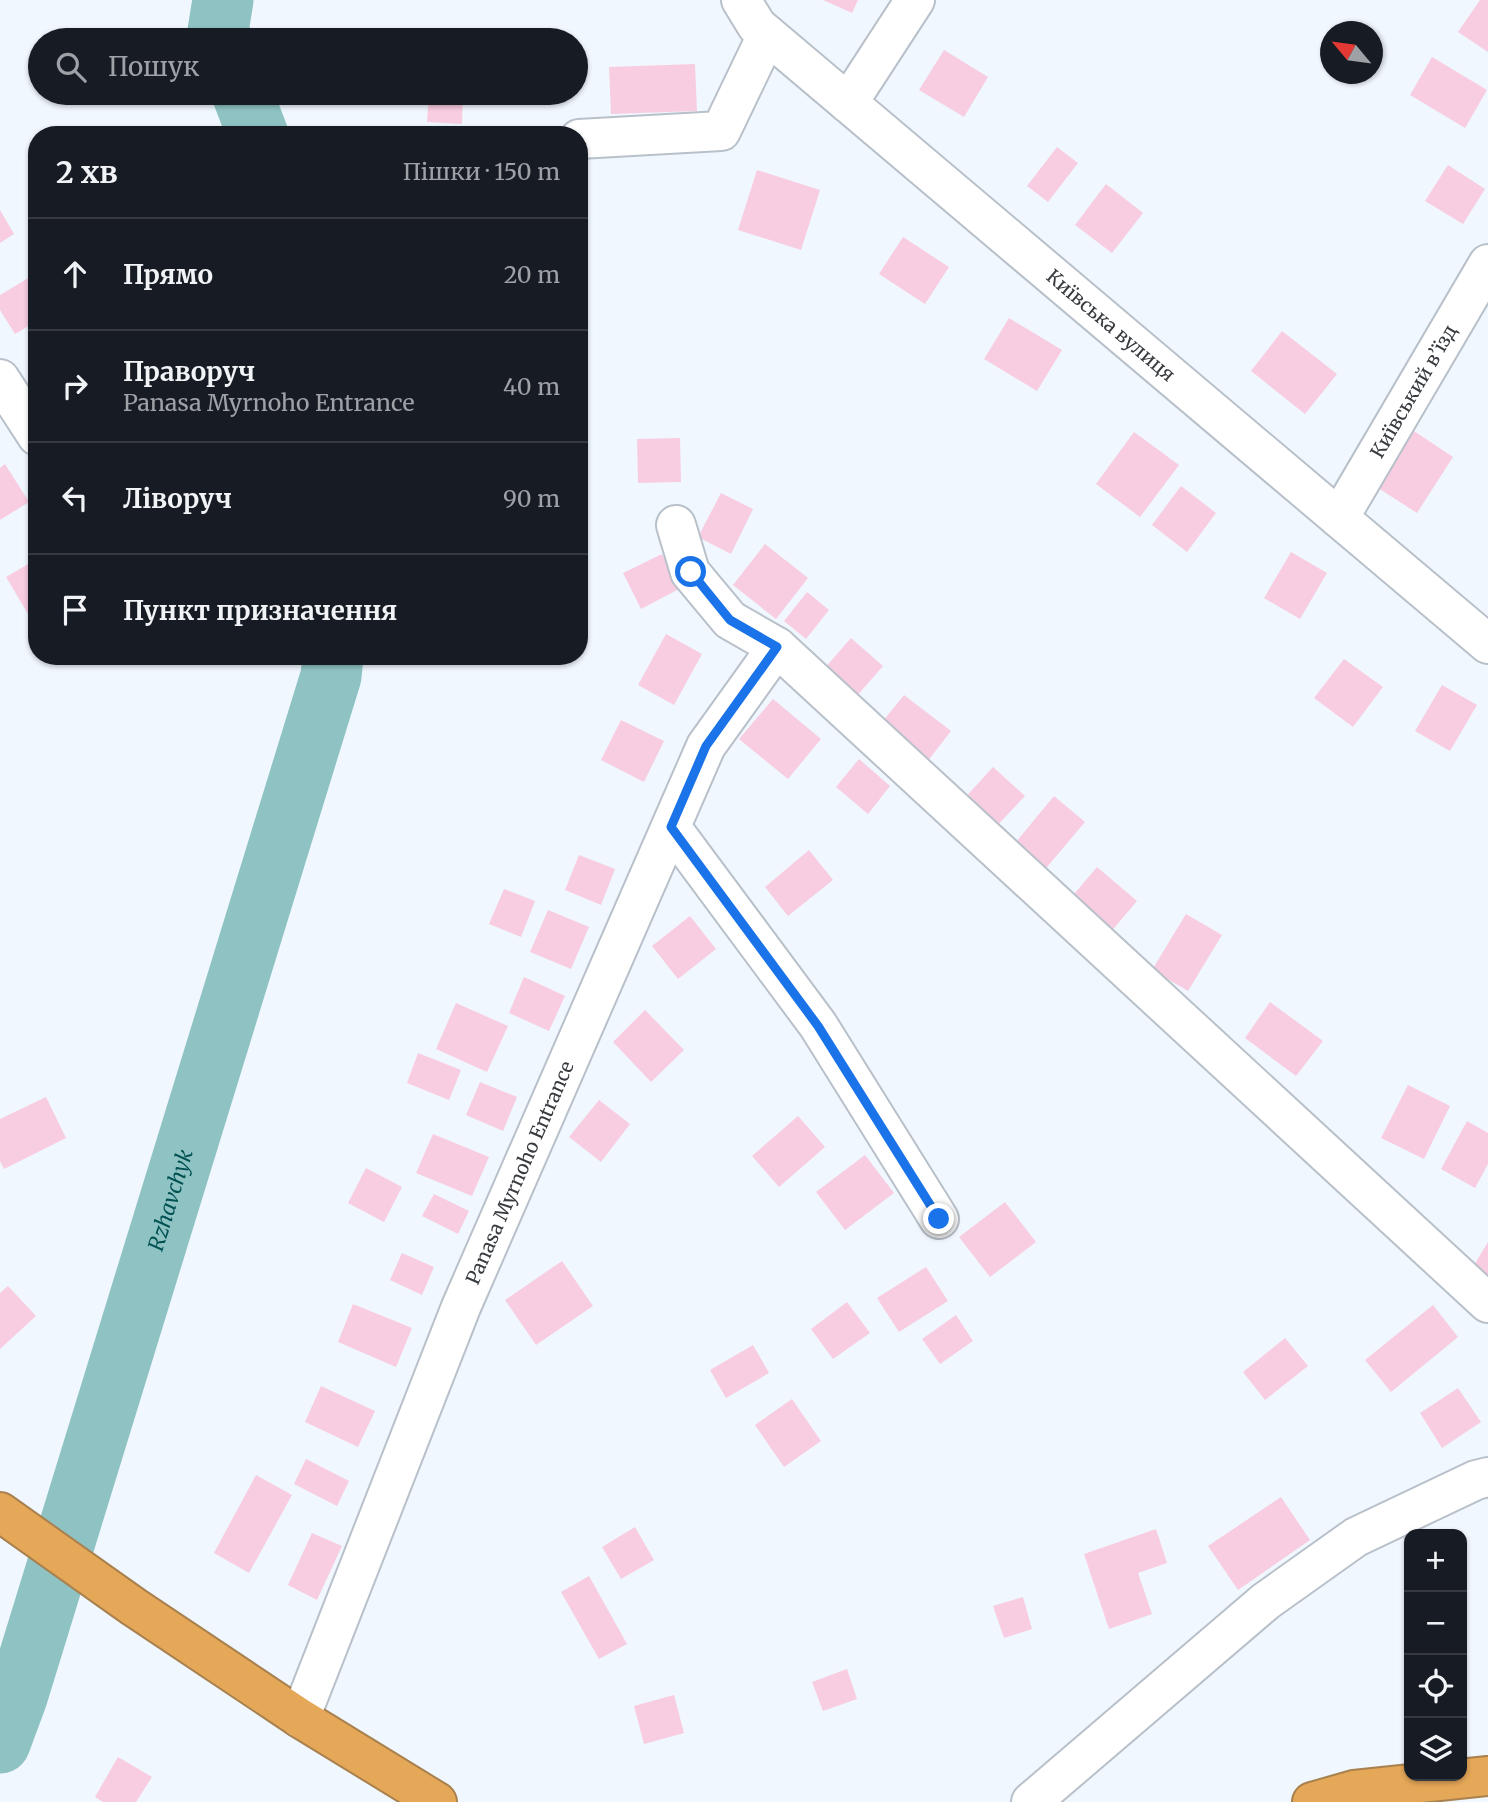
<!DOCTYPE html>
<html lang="uk">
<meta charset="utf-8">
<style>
body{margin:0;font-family:Merriweather,serif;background:#20242c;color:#f1f3f6}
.controls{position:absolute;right:21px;bottom:21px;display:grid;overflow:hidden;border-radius:14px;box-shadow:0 2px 5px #0004}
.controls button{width:63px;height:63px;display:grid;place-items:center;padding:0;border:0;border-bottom:2px solid #363941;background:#171b24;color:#f1f3f6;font:35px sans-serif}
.compass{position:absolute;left:1320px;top:21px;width:63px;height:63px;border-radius:50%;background:#171b24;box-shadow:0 2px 5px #0004;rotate:299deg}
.stop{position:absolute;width:21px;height:21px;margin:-16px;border:5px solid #1a73e8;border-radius:50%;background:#fff}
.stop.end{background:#1a73e8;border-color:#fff;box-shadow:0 2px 7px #0008}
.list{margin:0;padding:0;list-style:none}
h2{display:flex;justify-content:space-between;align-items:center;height:91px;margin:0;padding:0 28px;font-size:30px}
h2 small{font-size:23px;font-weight:400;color:#9ea1a6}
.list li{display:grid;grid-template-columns:46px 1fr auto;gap:21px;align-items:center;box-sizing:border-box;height:112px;padding:0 28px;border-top:2px solid #363941}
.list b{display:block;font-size:26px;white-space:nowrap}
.list p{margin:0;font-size:23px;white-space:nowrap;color:#9ea1a6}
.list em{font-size:23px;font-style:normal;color:#9ea1a6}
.icon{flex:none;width:38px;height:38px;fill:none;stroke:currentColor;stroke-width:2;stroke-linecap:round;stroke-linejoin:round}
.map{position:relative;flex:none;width:1488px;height:1802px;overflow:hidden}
.search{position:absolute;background:#171b24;box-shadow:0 2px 5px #0004;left:28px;top:28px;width:560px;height:77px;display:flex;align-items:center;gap:18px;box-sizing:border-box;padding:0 24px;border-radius:38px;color:#9ea1a6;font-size:26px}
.panel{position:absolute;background:#171b24;box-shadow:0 2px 5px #0004;left:28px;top:126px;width:560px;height:539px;border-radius:28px}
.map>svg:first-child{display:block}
</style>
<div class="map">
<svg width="1488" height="1802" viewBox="0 0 1488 1802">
<rect width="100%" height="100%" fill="#f0f7fe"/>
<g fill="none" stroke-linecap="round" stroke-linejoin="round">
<!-- river -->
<g stroke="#8fc3c3" stroke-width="61">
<path d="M222 40 218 31 223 0"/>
<path d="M242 93 258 135"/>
<path id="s1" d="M0 1743 17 1697 331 676 333 656"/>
</g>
</g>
<!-- building -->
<path fill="#f8cde1" d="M823 0H858L852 13Z
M1480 0H1488V52L1458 32Z
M944 50 988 77 964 117 919 90Z
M1432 57 1487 90 1465 128 1410 95Z
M695 64 697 111 611 114 609 67Z
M429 93H463L462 124 427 122Z
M1057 147 1078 163 1048 202 1027 186Z
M1448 165 1485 189 1463 224 1425 201Z
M757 170 820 190 801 250 738 230Z
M1106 184 1143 213 1112 253 1075 225Z
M0 210 14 234 0 243Z
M903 237 949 267 925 304 879 274Z
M30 277 37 288V321L15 334 0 310V295Z
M1009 318 1062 350 1037 391 984 359Z
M1282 331 1337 374 1305 414 1251 371Z
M1411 429 1453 457 1417 513 1375 486Z
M1134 432 1179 465 1140 517 1096 484Z
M680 438 681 482 638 483 637 439Z
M5 464 29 502 0 520V468Z
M1181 486 1216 513 1187 552 1152 525Z
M721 493 753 509 731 554 698 537Z
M765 544 808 578 776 619 733 585Z
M1291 552 1327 573 1300 619 1264 598Z
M662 554 679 589 641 609 623 573Z
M37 559V629L6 577Z
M807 592 829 610 806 639 784 621Z
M666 634 702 654 674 705 638 685Z
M851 638 883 666 856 697 824 669Z
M1344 659 1383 687 1353 727 1314 698Z
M1442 685 1477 705 1450 751 1415 731Z
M904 695 951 731 927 762 879 726Z
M773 699 821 739 788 779 739 739Z
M621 720 664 741 644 782 601 760Z
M859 759 890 786 868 814 836 787Z
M993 767 1025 796 993 830 962 801Z
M1054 796 1085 822 1042 873 1011 848Z
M809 850 833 880 788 916 765 887Z
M579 855 615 869 601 905 565 890Z
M1097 867 1137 901 1109 934 1069 900Z
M504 889 535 901 521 937 489 924Z
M548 910 589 927 571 969 530 952Z
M1186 914 1222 935 1188 991 1152 970Z
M690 916 716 949 678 979 652 946Z
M524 977 565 996 549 1031 509 1013Z
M1270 1002 1323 1041 1296 1076 1245 1038Z
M456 1003 508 1026 487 1072 436 1049Z
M645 1010 684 1050 651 1082 613 1042Z
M418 1053 461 1070 449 1100 407 1083Z
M480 1082 517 1097 503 1131 466 1115Z
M1408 1085 1450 1106 1424 1159 1381 1138Z
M46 1097 66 1138 4 1169 0 1161V1119Z
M599 1100 630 1124 601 1162 569 1137Z
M798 1116 825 1147 779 1187 752 1156Z
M1467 1121 1488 1133V1164L1475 1188 1441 1169Z
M433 1134 489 1157 472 1196 416 1173Z
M865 1155 894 1193 845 1230 816 1192Z
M366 1168 402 1187 384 1222 348 1203Z
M434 1194 469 1211 458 1234 422 1216Z
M1005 1202 1036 1242 990 1277 959 1237Z
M1488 1242V1288L1468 1275Z
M402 1253 434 1267 422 1295 390 1280Z
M562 1261 593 1306 536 1345 505 1300Z
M926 1267 948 1301 899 1332 877 1298Z
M8 1286 36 1316 0 1349V1293Z
M847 1302 870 1333 833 1359 811 1329Z
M353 1304 412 1328 396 1367 338 1342Z
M1433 1305 1458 1337 1391 1392 1365 1360Z
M956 1315 973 1341 940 1364 922 1339Z
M1285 1338 1308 1366 1265 1400 1243 1372Z
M753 1345 769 1373 726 1398 710 1370Z
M321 1386 375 1411 358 1447 305 1422Z
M1458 1388 1481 1422 1442 1448 1420 1413Z
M792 1399 821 1441 784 1467 755 1425Z
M306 1459 349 1481 337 1506 294 1484Z
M256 1475 292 1495 249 1573 214 1553Z
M1281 1497 1310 1540 1238 1590 1208 1546Z
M635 1527 654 1560 621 1579 602 1547Z
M1156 1529 1167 1563 1138 1573 1152 1614 1109 1629 1084 1554Z
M312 1533 342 1546 317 1600 288 1585Z
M589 1576 627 1644 599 1659 561 1592Z
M1023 1597 1032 1629 1004 1638 993 1606Z
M847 1669 857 1699 823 1711 812 1682Z
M674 1695 684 1733 644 1744 634 1706Z
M118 1757 152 1777 136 1802H103L95 1797Z"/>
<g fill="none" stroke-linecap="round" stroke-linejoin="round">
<defs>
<g id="minor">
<path id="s2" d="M741 0 757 26 1488 644"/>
<path d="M848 103 915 0"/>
<path d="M579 139 721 131 767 35"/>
<path d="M0 379 37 436"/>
<path id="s3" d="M1339 518 1488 264"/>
<path d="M676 525 690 572 730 620 777 647 1488 1303"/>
<path d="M671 827 818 1025 939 1219"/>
<path id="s4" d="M300 1718 461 1307 706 746 777 647"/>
<path d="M1031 1802 1266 1601 1356 1537 1476 1480 1488 1477"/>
</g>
<path id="highway" d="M0 1512 134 1607 300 1718 437 1802
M1312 1802 1354 1790 1488 1776"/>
</defs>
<!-- minor casing -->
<use href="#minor" stroke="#b8c0c9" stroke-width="42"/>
<!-- highway casing -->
<use href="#highway" stroke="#a8814f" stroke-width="42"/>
<!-- minor -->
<use href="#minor" stroke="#fff" stroke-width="38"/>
<!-- highway -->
<use href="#highway" stroke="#e5a758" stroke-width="38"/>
</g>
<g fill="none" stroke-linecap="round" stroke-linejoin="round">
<!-- route -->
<path stroke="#1a73e8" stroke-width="9" d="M691 572 730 620 777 647 706 746 671 827 818 1026 939 1219"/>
</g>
<g text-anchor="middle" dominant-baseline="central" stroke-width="5" stroke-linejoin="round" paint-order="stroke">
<!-- street labels -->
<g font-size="19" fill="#373a3e" stroke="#f0f7fe">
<text stroke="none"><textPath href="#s2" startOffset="494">Київська вулиця</textPath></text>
<text stroke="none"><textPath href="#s3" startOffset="147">Київський в’їзд</textPath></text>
<text stroke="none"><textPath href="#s4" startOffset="588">Panasa Myrnoho Entrance</textPath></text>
</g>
<!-- water labels -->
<g font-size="21" font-style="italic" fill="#025254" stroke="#f0f7fe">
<text stroke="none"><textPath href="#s1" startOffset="569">Rzhavchyk</textPath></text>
</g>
</g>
</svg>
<div class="controls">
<button>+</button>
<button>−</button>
<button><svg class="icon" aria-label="locate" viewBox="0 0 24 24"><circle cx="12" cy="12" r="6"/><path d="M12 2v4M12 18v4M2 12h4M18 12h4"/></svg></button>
<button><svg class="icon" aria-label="layers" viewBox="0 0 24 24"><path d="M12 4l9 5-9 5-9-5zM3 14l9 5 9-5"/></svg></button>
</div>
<svg class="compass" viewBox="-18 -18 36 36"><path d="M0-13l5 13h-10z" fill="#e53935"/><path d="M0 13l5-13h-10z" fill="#9ea1a6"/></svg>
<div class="stop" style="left:691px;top:572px"></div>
<div class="stop end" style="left:939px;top:1219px"></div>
<div class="search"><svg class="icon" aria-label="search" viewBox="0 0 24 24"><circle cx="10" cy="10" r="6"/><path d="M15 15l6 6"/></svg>Пошук</div>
<section class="panel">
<h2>2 хв<small>Пішки · 150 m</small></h2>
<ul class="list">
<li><svg class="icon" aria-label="ahead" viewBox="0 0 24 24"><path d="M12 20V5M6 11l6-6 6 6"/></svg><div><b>Прямо</b></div><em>20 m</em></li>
<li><svg class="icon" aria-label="right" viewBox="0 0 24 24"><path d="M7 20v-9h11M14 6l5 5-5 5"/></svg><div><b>Праворуч</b><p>Panasa Myrnoho Entrance</p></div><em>40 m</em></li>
<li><svg class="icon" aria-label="left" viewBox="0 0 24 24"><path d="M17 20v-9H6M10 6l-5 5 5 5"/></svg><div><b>Ліворуч</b></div><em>90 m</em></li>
<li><svg class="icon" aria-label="arrive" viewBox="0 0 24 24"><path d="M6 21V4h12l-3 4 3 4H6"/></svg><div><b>Пункт призначення</b></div></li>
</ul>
</section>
</div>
